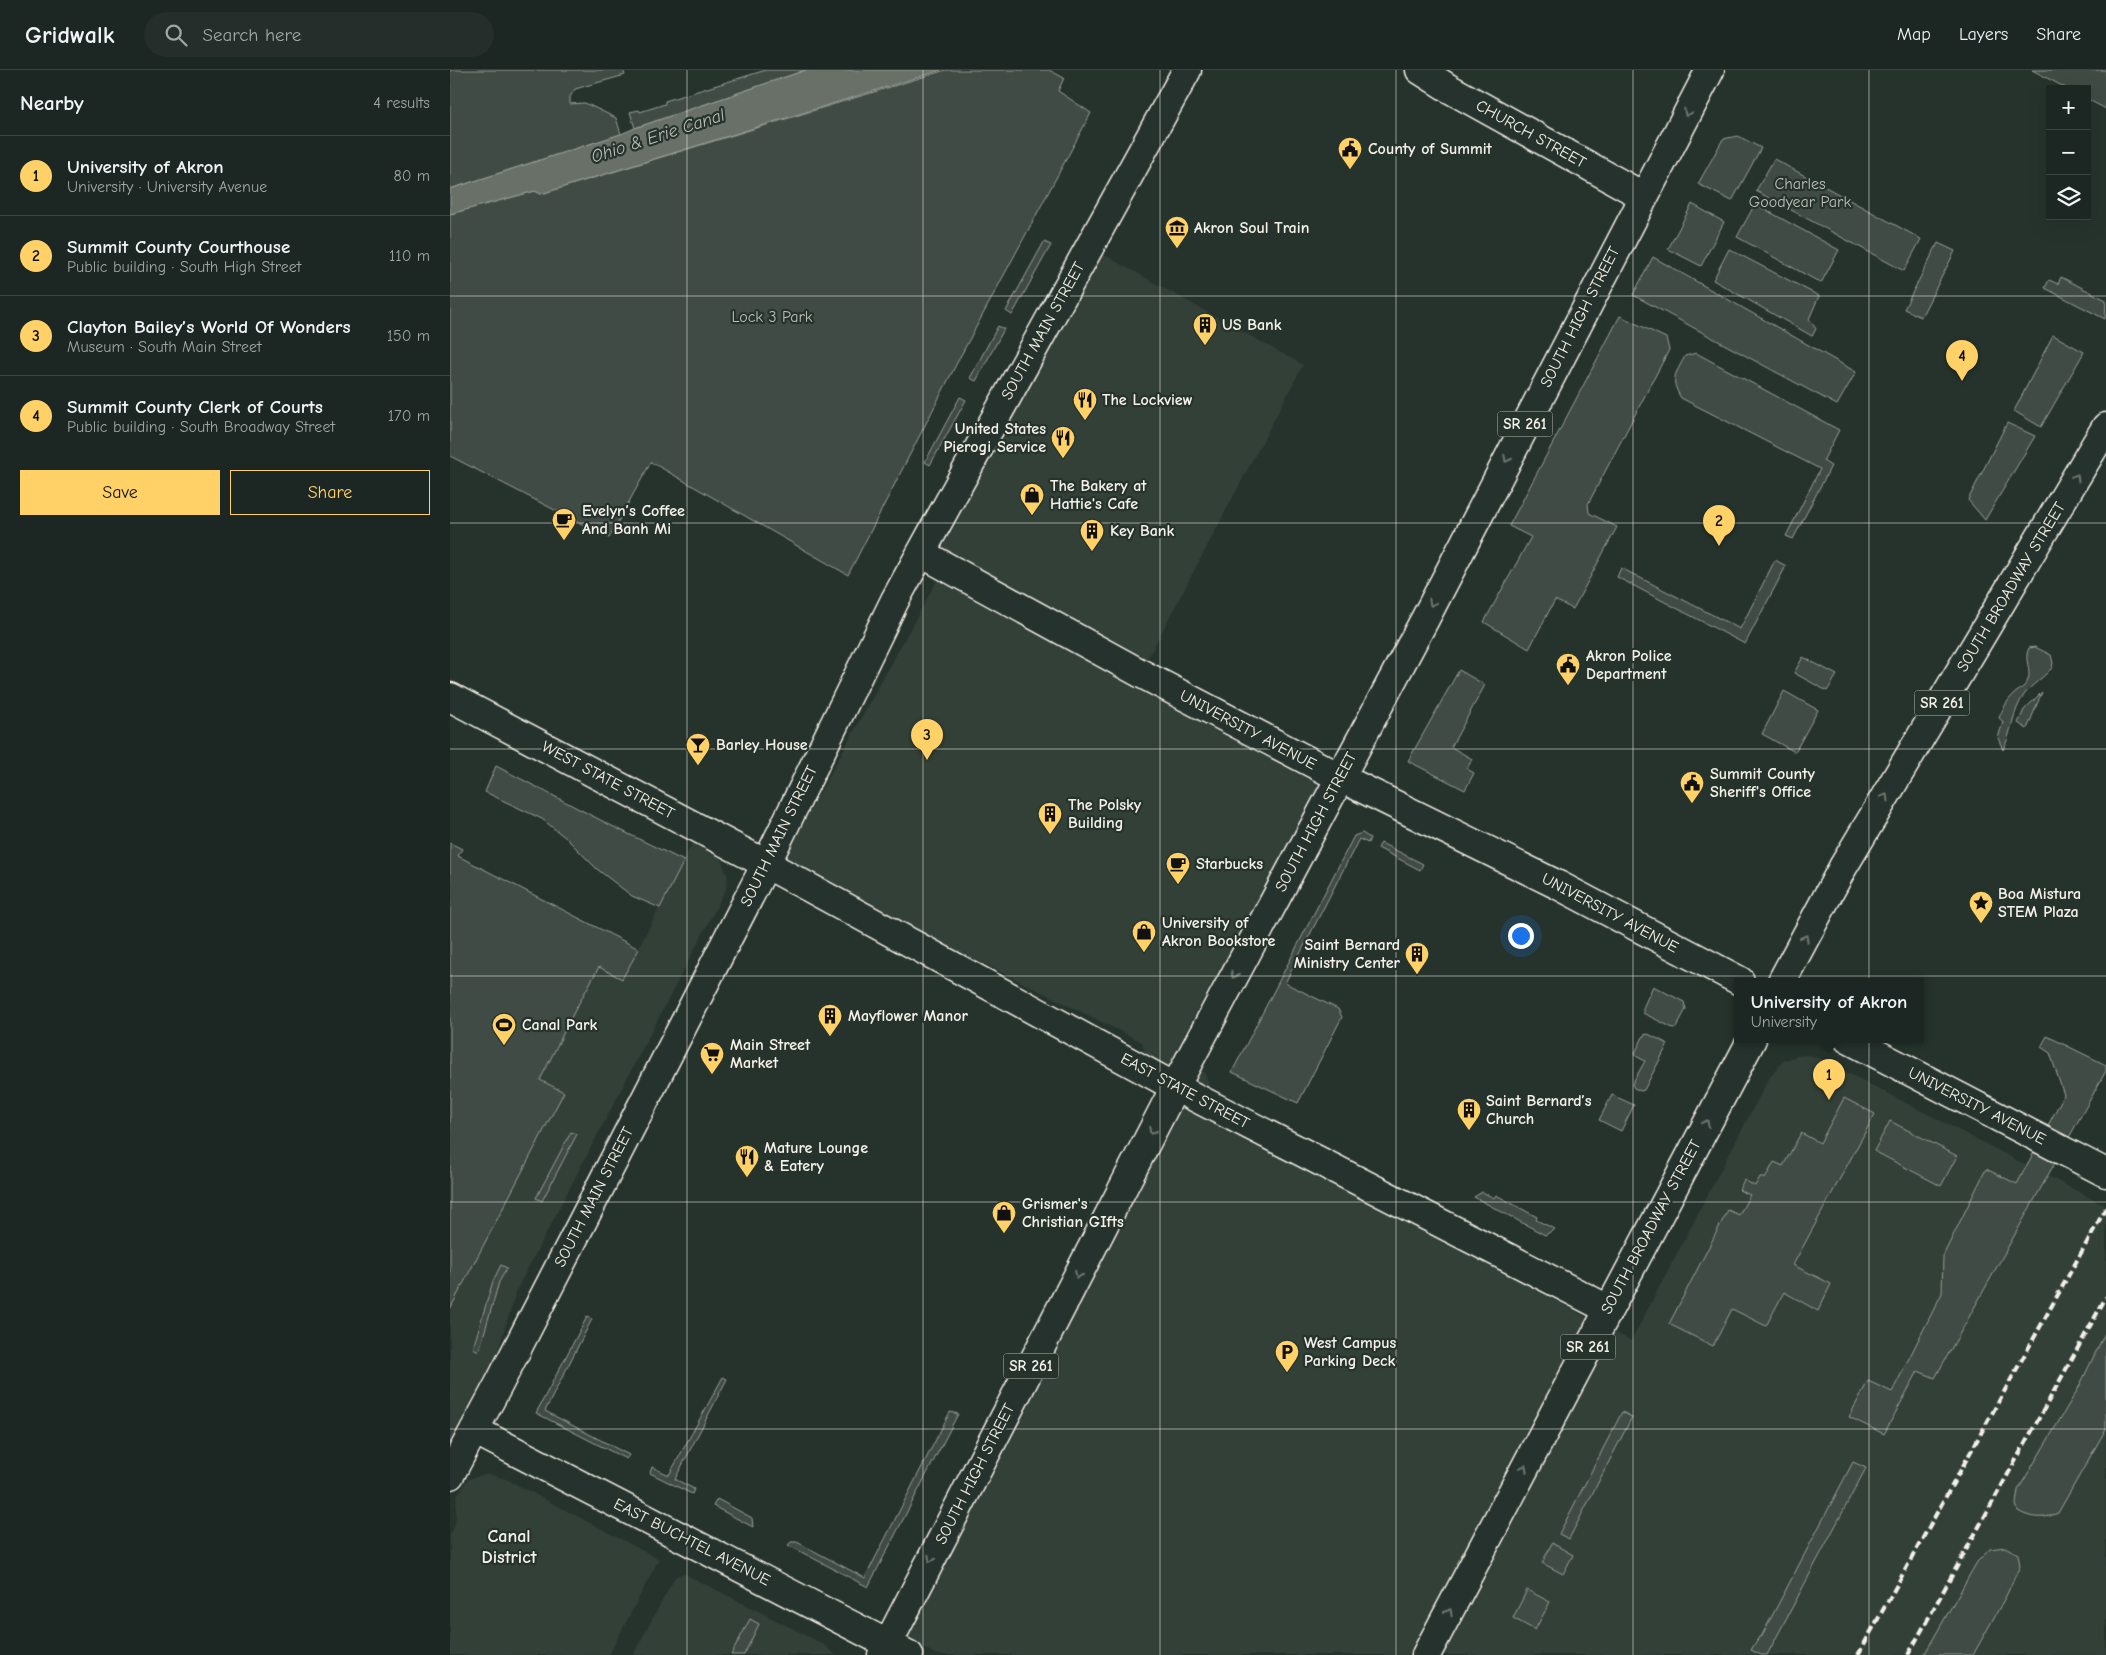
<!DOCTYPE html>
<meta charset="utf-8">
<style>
body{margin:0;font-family:"Comic Neue",sans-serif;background:#252e2a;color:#f1f3f6}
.controls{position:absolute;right:15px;top:15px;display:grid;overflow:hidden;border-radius:0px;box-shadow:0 5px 20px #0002}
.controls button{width:45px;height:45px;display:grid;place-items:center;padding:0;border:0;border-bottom:1px solid #3a4340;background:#1c2622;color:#f1f3f6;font:25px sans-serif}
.you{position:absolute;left:1070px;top:865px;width:18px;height:18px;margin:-12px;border:4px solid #fff;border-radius:50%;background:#1a73e8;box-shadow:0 0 0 8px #1a73e833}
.badge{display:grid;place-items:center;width:32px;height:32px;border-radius:50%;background:#ffd166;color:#111;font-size:16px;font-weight:700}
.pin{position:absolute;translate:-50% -41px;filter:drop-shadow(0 1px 2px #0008)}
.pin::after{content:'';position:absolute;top:26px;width:18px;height:15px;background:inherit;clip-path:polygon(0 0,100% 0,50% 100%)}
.popup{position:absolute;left:1284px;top:908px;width:190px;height:65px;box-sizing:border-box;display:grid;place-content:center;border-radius:0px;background:#1c2622;filter:drop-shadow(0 1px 4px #0005);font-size:16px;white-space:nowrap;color:#a0a5a5}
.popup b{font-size:19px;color:#f1f3f6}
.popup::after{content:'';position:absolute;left:50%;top:100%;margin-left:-10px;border:10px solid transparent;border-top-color:#1c2622}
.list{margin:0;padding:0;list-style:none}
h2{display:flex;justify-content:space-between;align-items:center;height:65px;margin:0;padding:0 20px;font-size:21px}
h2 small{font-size:16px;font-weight:400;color:#a0a5a5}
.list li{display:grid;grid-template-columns:32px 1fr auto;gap:15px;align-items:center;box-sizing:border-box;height:80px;padding:0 20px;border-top:1px solid #3a4340}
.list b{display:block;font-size:19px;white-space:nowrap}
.list p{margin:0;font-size:16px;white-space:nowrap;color:#a0a5a5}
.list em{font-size:16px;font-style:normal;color:#a0a5a5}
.actions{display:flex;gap:10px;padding:15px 20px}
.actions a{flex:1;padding:11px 0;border:1px solid #ffd166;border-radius:0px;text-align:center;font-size:18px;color:#ffd166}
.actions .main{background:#ffd166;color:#111}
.icon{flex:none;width:28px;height:28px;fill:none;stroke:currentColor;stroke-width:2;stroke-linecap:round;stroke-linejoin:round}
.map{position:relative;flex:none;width:1656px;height:1585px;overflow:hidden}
header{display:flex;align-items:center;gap:30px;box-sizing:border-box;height:70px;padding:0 25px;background:#1c2622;border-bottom:1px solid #3a4340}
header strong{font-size:24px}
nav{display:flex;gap:28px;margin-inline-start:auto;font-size:18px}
.search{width:350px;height:45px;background:#252e2a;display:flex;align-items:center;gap:12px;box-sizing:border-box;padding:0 18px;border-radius:28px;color:#a0a5a5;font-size:19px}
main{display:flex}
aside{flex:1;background:#1c2622}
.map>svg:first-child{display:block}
</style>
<header>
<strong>Gridwalk</strong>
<div class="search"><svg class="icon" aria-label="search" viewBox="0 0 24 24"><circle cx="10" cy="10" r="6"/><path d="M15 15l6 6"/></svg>Search here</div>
<nav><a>Map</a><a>Layers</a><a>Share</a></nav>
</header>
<main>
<aside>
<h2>Nearby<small>4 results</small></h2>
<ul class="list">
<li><span class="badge">1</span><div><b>University of Akron</b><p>University · University Avenue</p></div><em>80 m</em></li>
<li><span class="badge">2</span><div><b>Summit County Courthouse</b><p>Public building · South High Street</p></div><em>110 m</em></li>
<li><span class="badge">3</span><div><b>Clayton Bailey’s World Of Wonders</b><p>Museum · South Main Street</p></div><em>150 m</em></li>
<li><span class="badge">4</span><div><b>Summit County Clerk of Courts</b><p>Public building · South Broadway Street</p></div><em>170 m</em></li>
</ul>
<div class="actions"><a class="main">Save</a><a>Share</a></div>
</aside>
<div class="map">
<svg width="1656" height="1585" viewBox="0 0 1656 1585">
<rect width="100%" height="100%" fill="#26332d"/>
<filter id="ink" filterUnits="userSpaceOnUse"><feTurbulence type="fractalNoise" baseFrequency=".02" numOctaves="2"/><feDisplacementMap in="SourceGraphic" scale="10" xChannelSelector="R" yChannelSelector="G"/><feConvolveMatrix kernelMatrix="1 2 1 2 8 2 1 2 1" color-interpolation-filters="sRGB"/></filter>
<g filter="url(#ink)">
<!-- built -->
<path fill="#333f39" d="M640 177 853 295 690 603 471 483Z
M490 505 871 716 739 955 770 1050 1181 1271 1318 1010 1333 991 1346 986 1359 985 1371 989 1656 1136V1585H487L449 1565 711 1063 692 972 331 793Z
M243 772 271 789 278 807 276 819 67 1219 47 1284 0 1374V773L12 779 8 786 188 879Z
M38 1404 56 1409 209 1489 159 1585H0V1465L5 1455 7 1426 18 1409Z
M233 1503 373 1574 386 1585H183L225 1507Z"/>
<!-- green -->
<path fill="#414b45" stroke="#9a9e96" d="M0 0H173L175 5 125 19 120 27V34L135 33 166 48 171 64 0 119Z
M316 0H356L185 58 180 42 189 40 190 42 215 34V31Z
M496 0H599L614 8 608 21 641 43 510 287 398 505 201 392 159 468 0 386V144L85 121 91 124Z
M1582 0H1656V39L1637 29V19H1618Z
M1288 66 1311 78 1282 131 1248 114 1273 69Z
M1324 89 1471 169 1454 201 1306 121Z
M1242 134 1274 152 1251 196 1218 179Z
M1305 134 1389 180 1371 213 1287 167Z
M594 172 601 175 562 245 556 241Z
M1488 173 1505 181 1471 247 1454 239Z
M1279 179 1369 226 1359 249 1366 259 1362 266 1263 210Z
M1203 187 1406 302 1387 335 1183 225Z
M1611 207 1656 230 1655 249 1595 218 1599 210 1608 214Z
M1170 246 1216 268 1219 280 1138 434 1139 443 1167 457 1123 539 1105 530 1079 579 1034 552 1081 467 1059 456Z
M548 256 554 259 526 311 520 308Z
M1603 265 1634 282 1591 357 1564 341Z
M1246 283 1389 360 1373 391 1381 396 1343 469 1336 466 1370 399 1231 328C1219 308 1226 304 1235 286Z
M510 327 516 330 480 395 475 392Z
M1557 353 1585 366 1535 450 1518 430Z
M1325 490 1336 496 1295 574 1167 507 1171 498 1290 559Z
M1585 577 1601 585 1603 593 1602 598C1593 608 1581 615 1574 625 1562 642 1562 662 1553 680L1548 668 1553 652 1549 648C1552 640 1557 631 1564 624 1569 620 1576 616 1578 610 1582 600 1573 589 1579 578Z
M1353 587 1387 605 1377 621 1344 603Z
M1009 600 1035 615 1001 677 1022 689 1017 699 1024 703 1015 720 958 691Z
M1334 621 1368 640 1345 682 1312 664Z
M1592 622 1577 659 1568 653 1574 640Z
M46 696 158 754 234 791 210 838 182 826 147 799 116 768 92 749 35 722Z
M912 763 920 768 918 773 909 769 835 913 888 939 892 947 848 1033 782 1002 904 766Z
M0 773 12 779 8 786 189 879 172 909 149 897 124 942 90 1010 114 1022 0 1239Z
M931 773 973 794 970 800 928 778Z
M1203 916 1234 932 1236 939 1226 958H1223L1193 943V938Z
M1198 964 1218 974 1194 1020 1191 1021 1184 1018 1182 1014 1195 991 1186 986 1185 983 1194 965Z
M1597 966 1656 995V1001L1485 1308 1468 1301 1434 1364 1399 1347 1418 1311 1442 1322 1492 1223 1493 1186 1536 1099 1567 1114 1614 1025 1600 983 1591 977Z
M1162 1025 1184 1035 1171 1061 1149 1050Z
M1394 1028 1425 1044 1343 1195 1381 1214 1368 1241 1334 1222 1316 1256 1282 1239 1263 1276 1219 1254 1278 1140 1289 1145 1300 1125 1289 1120 1294 1110 1305 1116 1310 1107 1315 1109 1324 1092 1333 1096 1351 1063 1370 1073Z
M1440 1051 1507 1086 1491 1116 1424 1081Z
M121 1062 127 1064 92 1131 86 1128Z
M1032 1122 1044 1128 1046 1125 1087 1147 1086 1150 1105 1159 1095 1165 1024 1127Z
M51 1195 57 1198 49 1212 29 1281 23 1278 43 1211Z
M137 1247 142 1249 95 1341 179 1385 176 1389 86 1343Z
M1656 1261V1359L1608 1443C1595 1449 1581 1449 1568 1441L1566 1434 1568 1420 1628 1319Z
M273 1307 277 1309 225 1409 244 1419 242 1424 200 1403 202 1397 219 1405Z
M500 1342 508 1344 418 1517 338 1475 341 1472H347L415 1508Z
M1172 1342 1182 1347 1119 1469 1109 1464Z
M1403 1392 1416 1398 1317 1585H1311L1301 1580 1309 1567H1311Z
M267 1429 302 1448 303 1457 263 1436Z
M1102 1473 1123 1485 1113 1504 1092 1493Z
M1555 1477 1568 1484 1570 1496 1556 1526 1523 1585H1474L1527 1492 1540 1479Z
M1077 1520 1100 1532 1085 1560 1063 1548Z
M300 1549 309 1554 294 1585H281Z"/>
<!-- water -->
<path fill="#676f68" stroke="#9fa39b" d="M356 0H491L91 124 85 121 0 144V119L171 64 185 58Z"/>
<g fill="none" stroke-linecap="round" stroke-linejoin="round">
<defs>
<path id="street" d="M970 0 1000 19 1193 126"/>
<path id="secondary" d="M471 483 690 603 891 708 1108 815 1290 911
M0 627 316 794 725 1017 1158 1239
M1398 969 1656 1103
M24 1360 459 1585
M0 1405 49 1314 316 794 445 530 737 0"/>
<path id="primary" d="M1332 911 1393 797 1656 357
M432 1585 725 1017 975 549 1260 0
M976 1585 1302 969"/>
</defs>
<!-- street casing -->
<use href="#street" stroke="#f4f1e8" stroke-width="31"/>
<!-- secondary casing -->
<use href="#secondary" stroke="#f4f1e8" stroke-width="31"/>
<!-- primary casing -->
<use href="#primary" stroke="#f4f1e8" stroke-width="31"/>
<!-- street -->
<use href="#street" stroke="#26332d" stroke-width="28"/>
<!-- secondary -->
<use href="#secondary" stroke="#26332d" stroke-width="28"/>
<!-- primary -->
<use href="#primary" stroke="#26332d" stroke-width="28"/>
<!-- rail -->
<path stroke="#f4f1e8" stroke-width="4" stroke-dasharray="8 4" stroke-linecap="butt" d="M1408 1585 1656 1138
M1458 1585 1656 1227"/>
</g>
<!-- one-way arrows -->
<defs><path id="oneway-chevron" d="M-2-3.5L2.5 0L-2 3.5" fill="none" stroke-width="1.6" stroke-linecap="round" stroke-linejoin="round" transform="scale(1.25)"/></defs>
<g stroke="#6e766e">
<use href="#oneway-chevron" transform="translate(1237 43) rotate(118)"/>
<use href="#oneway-chevron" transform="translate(1057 389) rotate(117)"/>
<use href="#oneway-chevron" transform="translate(1626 407) rotate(-59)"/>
<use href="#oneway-chevron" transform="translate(982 533) rotate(117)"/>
<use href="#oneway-chevron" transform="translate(1435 727) rotate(-59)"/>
<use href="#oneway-chevron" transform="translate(1355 868) rotate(-62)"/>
<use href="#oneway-chevron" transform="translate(784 905) rotate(118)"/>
<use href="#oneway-chevron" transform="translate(1256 1053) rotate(-62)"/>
<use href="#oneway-chevron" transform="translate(702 1061) rotate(117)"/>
<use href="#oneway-chevron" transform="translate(628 1205) rotate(117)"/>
<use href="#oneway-chevron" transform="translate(1074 1398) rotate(-62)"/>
<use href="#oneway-chevron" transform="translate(481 1489) rotate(117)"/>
<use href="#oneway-chevron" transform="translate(999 1542) rotate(-62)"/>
</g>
</g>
<!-- grid -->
<path fill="none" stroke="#f4f1e8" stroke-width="1" stroke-opacity="0.55" d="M237 0V1585M473 0V1585M710 0V1585M946 0V1585M1183 0V1585M1419 0V1585M0 226H1656M0 453H1656M0 679H1656M0 906H1656M0 1132H1656M0 1359H1656"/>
<!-- icons -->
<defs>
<symbol id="civic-pin" viewBox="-11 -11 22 30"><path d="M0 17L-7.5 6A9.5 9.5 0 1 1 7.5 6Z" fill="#ffd166" stroke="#26332d"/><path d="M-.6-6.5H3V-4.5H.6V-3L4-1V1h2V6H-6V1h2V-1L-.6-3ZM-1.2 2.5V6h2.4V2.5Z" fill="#111"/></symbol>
<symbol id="museum-pin" viewBox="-11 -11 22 30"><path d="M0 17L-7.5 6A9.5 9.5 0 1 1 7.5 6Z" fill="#ffd166" stroke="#26332d"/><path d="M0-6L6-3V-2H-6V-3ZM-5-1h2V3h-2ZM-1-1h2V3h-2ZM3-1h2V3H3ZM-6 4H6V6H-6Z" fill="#111"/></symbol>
<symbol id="building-pin" viewBox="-11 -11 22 30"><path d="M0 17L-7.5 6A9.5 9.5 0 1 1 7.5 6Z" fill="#ffd166" stroke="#26332d"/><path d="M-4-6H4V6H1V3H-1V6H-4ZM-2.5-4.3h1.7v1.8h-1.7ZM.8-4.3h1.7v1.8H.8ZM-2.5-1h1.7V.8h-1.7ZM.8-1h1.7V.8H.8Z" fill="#111"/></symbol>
<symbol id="restaurant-pin" viewBox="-11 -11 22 30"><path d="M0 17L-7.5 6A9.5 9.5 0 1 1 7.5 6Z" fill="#ffd166" stroke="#26332d"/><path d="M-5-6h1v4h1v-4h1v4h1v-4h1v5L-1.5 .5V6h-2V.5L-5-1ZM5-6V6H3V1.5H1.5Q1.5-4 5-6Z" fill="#111"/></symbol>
<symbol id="shop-pin" viewBox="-11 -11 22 30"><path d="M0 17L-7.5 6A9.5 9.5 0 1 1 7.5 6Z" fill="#ffd166" stroke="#26332d"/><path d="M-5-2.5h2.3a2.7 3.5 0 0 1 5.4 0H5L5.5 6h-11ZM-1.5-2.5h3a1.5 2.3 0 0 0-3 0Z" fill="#111"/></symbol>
<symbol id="cafe-pin" viewBox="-11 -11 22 30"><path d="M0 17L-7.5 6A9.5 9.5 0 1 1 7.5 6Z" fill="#ffd166" stroke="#26332d"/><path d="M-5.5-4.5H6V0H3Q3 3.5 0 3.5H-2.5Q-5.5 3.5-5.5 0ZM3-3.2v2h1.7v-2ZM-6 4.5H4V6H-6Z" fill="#111"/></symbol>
<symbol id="bar-pin" viewBox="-11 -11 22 30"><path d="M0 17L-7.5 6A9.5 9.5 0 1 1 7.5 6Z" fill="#ffd166" stroke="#26332d"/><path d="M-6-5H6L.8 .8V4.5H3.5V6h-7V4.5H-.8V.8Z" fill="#111"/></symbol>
<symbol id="sight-pin" viewBox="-11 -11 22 30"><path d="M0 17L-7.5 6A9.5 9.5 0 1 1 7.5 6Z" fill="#ffd166" stroke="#26332d"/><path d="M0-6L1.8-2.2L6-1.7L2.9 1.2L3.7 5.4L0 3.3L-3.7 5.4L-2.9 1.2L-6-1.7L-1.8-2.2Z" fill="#111"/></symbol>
<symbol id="stadium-pin" viewBox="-11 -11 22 30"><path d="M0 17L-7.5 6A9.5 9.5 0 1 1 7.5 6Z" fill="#ffd166" stroke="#26332d"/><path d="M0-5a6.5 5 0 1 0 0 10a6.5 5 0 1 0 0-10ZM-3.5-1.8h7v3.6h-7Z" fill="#111"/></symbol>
<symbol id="supermarket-pin" viewBox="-11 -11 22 30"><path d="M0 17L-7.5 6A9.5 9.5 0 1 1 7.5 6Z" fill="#ffd166" stroke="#26332d"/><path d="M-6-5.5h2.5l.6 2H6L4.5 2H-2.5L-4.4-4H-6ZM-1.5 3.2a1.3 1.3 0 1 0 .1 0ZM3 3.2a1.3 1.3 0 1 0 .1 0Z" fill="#111"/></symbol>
<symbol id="parking-pin" viewBox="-11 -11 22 30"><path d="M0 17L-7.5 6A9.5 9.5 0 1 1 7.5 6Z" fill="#ffd166" stroke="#26332d"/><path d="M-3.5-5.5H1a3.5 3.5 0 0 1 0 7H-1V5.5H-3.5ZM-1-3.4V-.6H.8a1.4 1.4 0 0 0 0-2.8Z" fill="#111"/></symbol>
</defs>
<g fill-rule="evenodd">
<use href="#civic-pin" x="886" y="65" width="28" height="38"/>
<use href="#museum-pin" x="713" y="144" width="28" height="38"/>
<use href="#building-pin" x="741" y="241" width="28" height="38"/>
<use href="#restaurant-pin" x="621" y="316" width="28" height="38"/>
<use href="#restaurant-pin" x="599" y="354" width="28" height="38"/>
<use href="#shop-pin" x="568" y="411" width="28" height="38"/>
<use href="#cafe-pin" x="100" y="436" width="28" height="38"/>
<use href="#building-pin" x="628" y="447" width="28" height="38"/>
<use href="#civic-pin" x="1104" y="581" width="28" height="38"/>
<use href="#bar-pin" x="234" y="661" width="28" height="38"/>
<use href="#civic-pin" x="1228" y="699" width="28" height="38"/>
<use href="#building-pin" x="586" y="730" width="28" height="38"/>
<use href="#cafe-pin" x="714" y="780" width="28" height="38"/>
<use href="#sight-pin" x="1517" y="819" width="28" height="38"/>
<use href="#shop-pin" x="680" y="848" width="28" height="38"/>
<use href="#building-pin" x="953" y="870" width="28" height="38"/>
<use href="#building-pin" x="366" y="932" width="28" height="38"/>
<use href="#stadium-pin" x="40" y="941" width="28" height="38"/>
<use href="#supermarket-pin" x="248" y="970" width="28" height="38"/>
<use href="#building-pin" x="1005" y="1026" width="28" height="38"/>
<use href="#restaurant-pin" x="283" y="1073" width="28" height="38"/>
<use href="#shop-pin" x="540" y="1129" width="28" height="38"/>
<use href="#parking-pin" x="823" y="1268" width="28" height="38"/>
</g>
<g text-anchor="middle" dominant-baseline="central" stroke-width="4.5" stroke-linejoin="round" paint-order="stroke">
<!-- shield labels -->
<g fill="#26332d" stroke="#b6b8b0" stroke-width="1">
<rect x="1047.5" y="341.5" width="55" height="25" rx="4"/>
<rect x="1464.5" y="620.5" width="55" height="25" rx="4"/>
<rect x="1110.5" y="1264.5" width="55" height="25" rx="4"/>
<rect x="553.5" y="1283.5" width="55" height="25" rx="4"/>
</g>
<g font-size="15" font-weight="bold" fill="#f4f1e8">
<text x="1075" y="354">SR 261</text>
<text x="1492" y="633">SR 261</text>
<text x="1138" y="1277">SR 261</text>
<text x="581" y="1296">SR 261</text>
</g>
<!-- street labels -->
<g font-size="16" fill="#f4f1e8" stroke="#26332d">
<text transform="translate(1081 64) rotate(29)">CHURCH STREET</text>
<text transform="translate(1130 247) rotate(-63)">SOUTH HIGH STREET</text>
<text transform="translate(593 261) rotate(-61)">SOUTH MAIN STREET</text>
<text transform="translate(1561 517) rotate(-59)">SOUTH BROADWAY STREET</text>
<text transform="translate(798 660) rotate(28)">UNIVERSITY AVENUE</text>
<text transform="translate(158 710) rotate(28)">WEST STATE STREET</text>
<text transform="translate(866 752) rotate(-62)">SOUTH HIGH STREET</text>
<text transform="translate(329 766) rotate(-64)">SOUTH MAIN STREET</text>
<text transform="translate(1160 843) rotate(28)">UNIVERSITY AVENUE</text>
<text transform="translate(735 1021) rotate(28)">EAST STATE STREET</text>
<text transform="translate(1527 1036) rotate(27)">UNIVERSITY AVENUE</text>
<text transform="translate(144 1127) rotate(-63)">SOUTH MAIN STREET</text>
<text transform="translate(1201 1157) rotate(-62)">SOUTH BROADWAY STREET</text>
<text transform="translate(525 1404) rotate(-63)">SOUTH HIGH STREET</text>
<text transform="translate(242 1472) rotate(27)">EAST BUCHTEL AVENUE</text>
</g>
<!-- poi labels -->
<g font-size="16" font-weight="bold" fill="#f4f1e8" stroke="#26332d" text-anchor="start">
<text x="918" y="79">County of Summit</text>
<text x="744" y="158">Akron Soul Train</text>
<text x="772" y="255">US Bank</text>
<text x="652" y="330">The Lockview</text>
<text x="596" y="359" text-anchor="end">United States<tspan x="596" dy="18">Pierogi Service</tspan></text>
<text x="600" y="416">The Bakery at<tspan x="600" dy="18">Hattie's Cafe</tspan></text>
<text x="132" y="441">Evelyn’s Coffee<tspan x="132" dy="18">And Banh Mi</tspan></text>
<text x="660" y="461">Key Bank</text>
<text x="1136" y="586">Akron Police<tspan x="1136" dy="18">Department</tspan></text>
<text x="266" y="675">Barley House</text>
<text x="1260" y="704">Summit County<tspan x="1260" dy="18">Sheriff's Office</tspan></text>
<text x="618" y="735">The Polsky<tspan x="618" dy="18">Building</tspan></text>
<text x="746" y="794">Starbucks</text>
<text x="1548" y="824">Boa Mistura<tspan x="1548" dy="18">STEM Plaza</tspan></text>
<text x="712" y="853">University of<tspan x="712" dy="18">Akron Bookstore</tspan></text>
<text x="950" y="875" text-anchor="end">Saint Bernard<tspan x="950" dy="18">Ministry Center</tspan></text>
<text x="398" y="946">Mayflower Manor</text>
<text x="72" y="955">Canal Park</text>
<text x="280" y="975">Main Street<tspan x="280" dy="18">Market</tspan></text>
<text x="1036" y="1031">Saint Bernard’s<tspan x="1036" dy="18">Church</tspan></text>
<text x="314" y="1078">Mature Lounge<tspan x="314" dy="18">&amp; Eatery</tspan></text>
<text x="572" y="1134">Grismer's<tspan x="572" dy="18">Christian GIfts</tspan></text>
<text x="854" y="1273">West Campus<tspan x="854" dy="18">Parking Deck</tspan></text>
</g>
<!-- park labels -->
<g font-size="16" fill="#bebfb7" stroke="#26332d">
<text x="1350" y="114">Charles<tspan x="1350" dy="18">Goodyear Park</tspan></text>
<text x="322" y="247">Lock 3 Park</text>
</g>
<!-- water labels -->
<g font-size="18" font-style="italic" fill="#bcbdb5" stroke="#26332d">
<text transform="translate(208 66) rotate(-18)">Ohio &amp; Erie Canal</text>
</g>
<!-- neighbourhood labels -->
<g font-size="18" font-weight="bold" fill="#f4f1e8" stroke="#26332d">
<text x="59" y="1466">Canal<tspan x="59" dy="21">District</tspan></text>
</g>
</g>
</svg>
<div class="controls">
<button>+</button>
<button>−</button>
<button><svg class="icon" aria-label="layers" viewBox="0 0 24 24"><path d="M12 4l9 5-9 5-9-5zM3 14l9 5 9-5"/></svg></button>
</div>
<div class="you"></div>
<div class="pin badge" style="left:1379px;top:1030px">1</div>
<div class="popup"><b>University of Akron</b>University</div>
<div class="pin badge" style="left:1269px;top:476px">2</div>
<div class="pin badge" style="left:477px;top:690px">3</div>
<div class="pin badge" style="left:1512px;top:311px">4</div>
</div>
</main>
